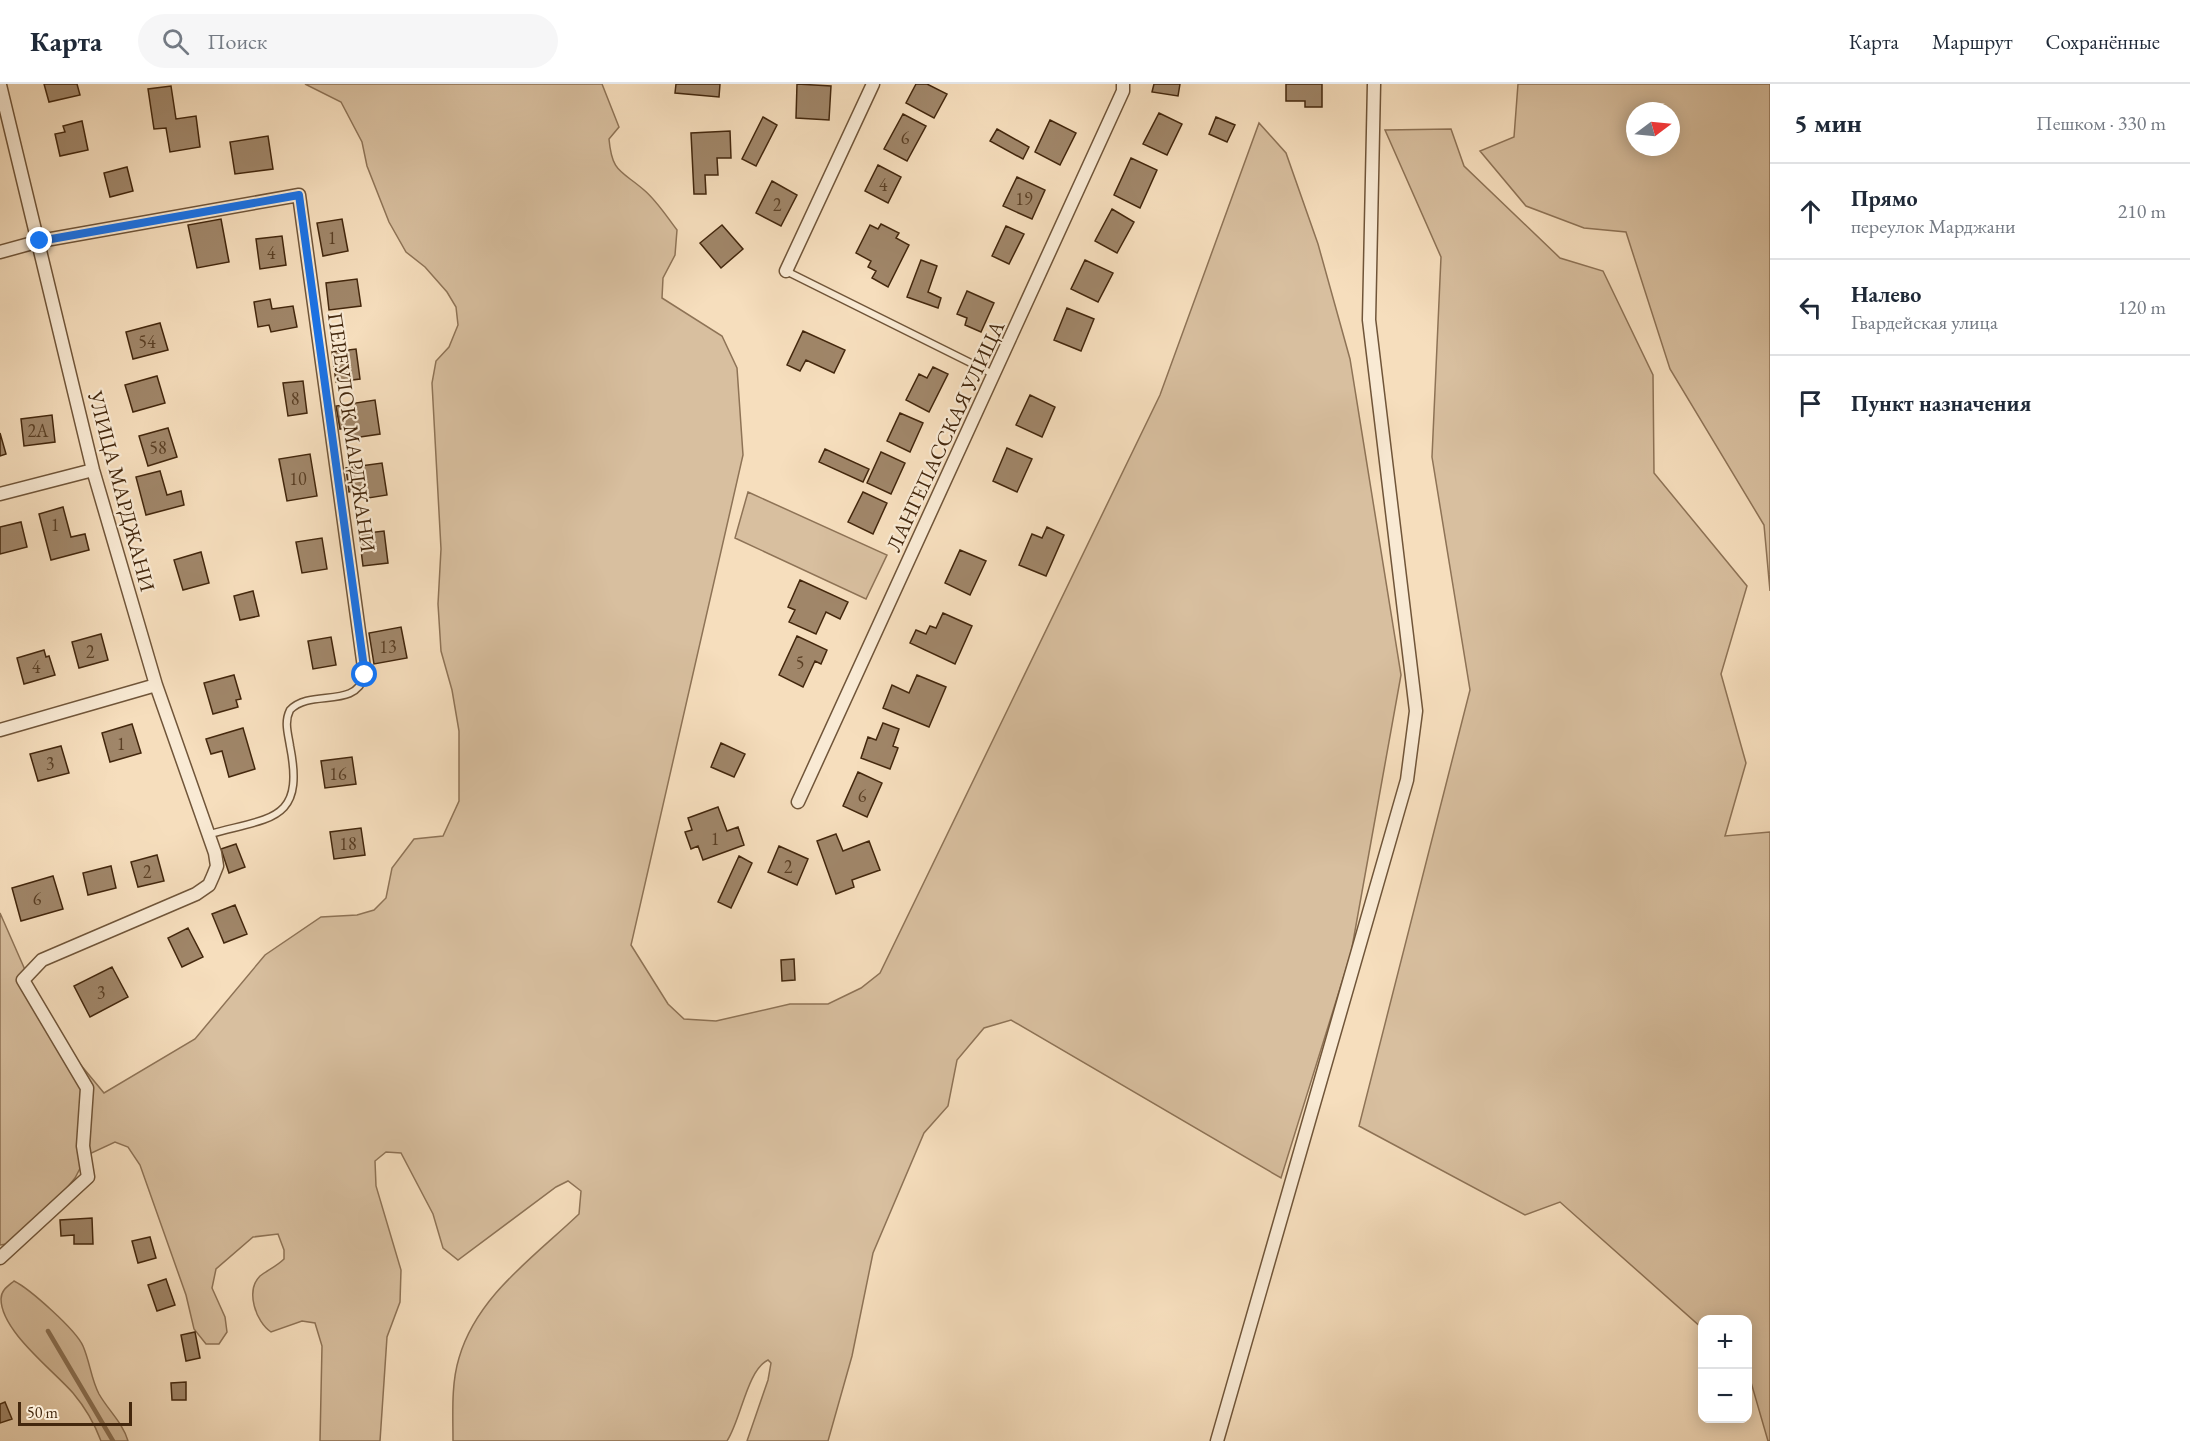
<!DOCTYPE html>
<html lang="ru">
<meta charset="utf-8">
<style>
body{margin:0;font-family:"EB Garamond",serif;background:#f6f6f7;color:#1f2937}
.controls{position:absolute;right:18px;bottom:18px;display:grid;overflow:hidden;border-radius:12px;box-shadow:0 3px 15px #0003}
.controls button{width:54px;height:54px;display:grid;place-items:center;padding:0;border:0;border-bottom:2px solid #e0e1e3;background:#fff;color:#1f2937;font:30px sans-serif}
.compass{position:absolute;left:1626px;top:18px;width:54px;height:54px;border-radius:50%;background:#fff;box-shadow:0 3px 15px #0003;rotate:74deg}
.scale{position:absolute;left:18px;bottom:15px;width:114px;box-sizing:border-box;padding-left:6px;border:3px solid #43270d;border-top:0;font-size:16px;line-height:21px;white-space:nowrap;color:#43270d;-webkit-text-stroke:4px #f9ead4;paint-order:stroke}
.stop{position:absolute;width:18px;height:18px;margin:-14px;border:4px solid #1a73e8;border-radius:50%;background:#fff}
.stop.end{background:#1a73e8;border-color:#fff;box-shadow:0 2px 6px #0008}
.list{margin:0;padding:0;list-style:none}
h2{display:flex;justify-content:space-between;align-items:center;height:78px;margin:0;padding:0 24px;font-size:26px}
h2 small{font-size:20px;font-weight:400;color:#747a83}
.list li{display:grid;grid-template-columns:39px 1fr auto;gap:18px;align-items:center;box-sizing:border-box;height:96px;padding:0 24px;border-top:2px solid #e0e1e3}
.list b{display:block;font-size:22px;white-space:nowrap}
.list p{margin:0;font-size:20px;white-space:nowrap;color:#747a83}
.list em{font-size:20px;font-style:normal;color:#747a83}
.icon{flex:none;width:33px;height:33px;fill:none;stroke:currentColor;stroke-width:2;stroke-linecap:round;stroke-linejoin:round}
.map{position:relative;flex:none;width:1770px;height:1357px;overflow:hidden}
header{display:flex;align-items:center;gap:36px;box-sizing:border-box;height:84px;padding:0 30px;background:#fff;border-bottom:2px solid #e0e1e3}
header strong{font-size:28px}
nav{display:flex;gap:33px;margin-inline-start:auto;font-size:21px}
.search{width:420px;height:54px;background:#f6f6f7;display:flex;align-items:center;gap:15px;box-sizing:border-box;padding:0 21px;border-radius:33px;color:#747a83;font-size:22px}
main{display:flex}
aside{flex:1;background:#fff}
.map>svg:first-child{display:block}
</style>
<header>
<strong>Карта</strong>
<div class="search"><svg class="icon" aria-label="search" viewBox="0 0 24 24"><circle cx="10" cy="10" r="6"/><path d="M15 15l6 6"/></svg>Поиск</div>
<nav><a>Карта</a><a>Маршрут</a><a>Сохранённые</a></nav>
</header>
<main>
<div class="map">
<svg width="1770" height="1357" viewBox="0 0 1770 1357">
<rect width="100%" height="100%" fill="#f6debd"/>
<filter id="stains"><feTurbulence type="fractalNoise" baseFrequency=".00333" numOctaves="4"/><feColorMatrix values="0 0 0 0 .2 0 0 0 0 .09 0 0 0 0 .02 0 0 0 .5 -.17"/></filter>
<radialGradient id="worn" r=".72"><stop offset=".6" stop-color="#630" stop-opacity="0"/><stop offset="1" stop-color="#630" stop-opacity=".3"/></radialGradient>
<!-- green -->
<path fill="#d8bf9f" stroke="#8e7356" stroke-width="1.5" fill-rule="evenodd" d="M305 0H602L619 43 609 55C612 89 621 86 644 106 657 117 667 133 677 146L675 171 663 194 662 214 722 252 737 284 743 371 631 861 668 920 684 935 716 937 790 920H828L861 904 880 889 1160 311 1259 39 1286 69 1318 160 1350 275 1401 591 1351 869 1281 1094 1011 936 984 944 957 976 948 1022 924 1049 873 1169 852 1272 828 1357H747L768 1296 771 1279 768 1276C747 1286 741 1336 727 1357H453C453 1330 451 1300 459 1274 477 1212 534 1173 579 1130L581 1107 568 1097 556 1103 458 1176 443 1164 433 1130 401 1069 386 1068 375 1077 376 1102 401 1186 400 1218 387 1253 380 1357H320L322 1262 315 1239 302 1237 271 1248C256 1238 245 1207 260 1192 268 1186 277 1182 284 1175V1166L278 1150 253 1153 216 1185 212 1204 225 1233 227 1248 219 1260H206L194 1245 186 1211 140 1081 128 1063 115 1058 87 1071 75 1094 28 1151 13 1159 0 1161V829L51 945 104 1009 195 955 265 871 321 833 357 831 374 826 386 814 392 784 414 755 443 752 459 717V647L452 606 441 567 438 520 441 465 432 299 436 277 449 263 458 241 456 223 447 208 425 183 406 168 389 138 367 82 362 58 341 18Z
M1518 0H1770V507L1764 441 1670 285 1626 148 1584 144 1526 122 1480 67 1514 53ZM1635 27H1671V63H1635Z
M1451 45 1464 82 1560 174 1603 187 1653 291 1654 389 1747 502 1721 590 1746 679 1725 752 1770 748V1357H1768L1748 1288V1236H1702V1244L1560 1118 1525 1131 1359 1042 1470 606 1432 373 1441 173 1385 46Z
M748 408 887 471 866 515 735 454Z
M14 1197C30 1205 76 1246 83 1262 90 1278 91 1295 99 1310 108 1326 123 1339 128 1357H101C95 1341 84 1322 73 1309 53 1286 1 1247 1 1215 1 1206 8 1202 14 1197Z"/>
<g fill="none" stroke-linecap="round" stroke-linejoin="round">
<!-- stream -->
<path stroke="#8a7053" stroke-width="4.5" d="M48 1247 113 1357"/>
</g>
<!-- building -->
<path fill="#a08669" stroke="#43270d" stroke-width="1.5" d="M44 0H77L80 11 49 18Z
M676 0H720L719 13 675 9Z
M797 0 831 2 829 36 796 34Z
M916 0H927L947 10 934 34 906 19Z
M1154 0H1180L1178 12 1152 8Z
M1286 0H1322V23H1305V17H1286Z
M171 2 176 35 196 32 200 63 170 68 166 44 154 45 148 5Z
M1159 29 1182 40 1167 71 1143 60Z
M903 30 926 42 907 77 884 65Z
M763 33 777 41 756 82 742 75Z
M1216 33 1235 41 1227 58 1209 50Z
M1050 36 1076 49 1060 81 1035 68Z
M82 37 88 66 60 72 55 50 65 48 63 42Z
M997 45 1029 63 1023 75 990 57Z
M730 47 731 74H717L718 91H705L706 110H694L691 49Z
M268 52 273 85 235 90 230 58Z
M1131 74 1157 86 1140 124 1114 111Z
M878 81 901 93 888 119 865 107Z
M127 83 133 107 110 113 104 89Z
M1017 93 1045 106 1032 135 1003 122Z
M772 97 797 111 781 142 756 129Z
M1112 125 1134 138 1117 169 1095 157Z
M221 135 229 178 197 184 188 141Z
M342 135 348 167 323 172 317 139Z
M881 140 899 149 896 154 909 161 888 203 872 194 876 187 868 183 871 177 856 169 870 141 878 145Z
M722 141 743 165 721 184 700 159Z
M1006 142 1024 150 1009 180 992 172Z
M282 152 286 181 260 185 256 155Z
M921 176 937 182 928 208 941 214 938 224 907 213Z
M1085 176 1113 189 1098 218 1071 205Z
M357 195 361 222 329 226 326 199Z
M967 207 994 219 981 248 965 241 967 234 957 230Z
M270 215 272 225 293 222 297 243 271 248 269 241 258 243 254 218Z
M1067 224 1094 235 1081 267 1054 256Z
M160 239 168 266 133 275 126 248Z
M803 247 845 266 834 289 806 276 800 287 787 281Z
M356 265 360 295 336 298 332 268Z
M933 283 948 290 929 328 906 316 919 290 927 294Z
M157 292 165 319 133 328 125 301Z
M303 297 307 329 288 332 283 299Z
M1030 311 1055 323 1042 353 1016 341Z
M375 316 380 350 347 355 345 344 340 345 336 322Z
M900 329 923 339 910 368 887 357Z
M52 331 55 358 24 362 21 335Z
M168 344 177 373 148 382 139 352Z
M0 349 6 370 0 372Z
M1007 364 1032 375 1017 408 993 397Z
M825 365 869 385 863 398 819 378Z
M881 368 905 379 891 410 867 399Z
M310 370 317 412 287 417 279 375Z
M382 379 387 411 356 416 355 407 349 408 346 384Z
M160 387 167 411 181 407 184 421 146 431 136 393Z
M863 408 887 419 873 450 848 438Z
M63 423 71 453 85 450 89 466 51 476 39 430Z
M21 438 27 463 0 470V443Z
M1047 443 1064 451 1046 492 1019 481 1032 450 1042 454Z
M384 447 388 479 363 482 359 450Z
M322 454 327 485 302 489 296 458Z
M960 466 986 477 970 511 945 499Z
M201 468 209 499 183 506 174 476Z
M800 496 848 518 840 535 826 528 816 550 789 538 795 526 788 523Z
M253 507 259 532 240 536 234 512Z
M943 529 972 542 955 580 910 559 916 546 926 550 930 542 936 544Z
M401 543 407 574 374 580 369 549Z
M101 550 108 576 79 584 72 558Z
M797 552 827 566 821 580 815 577 803 603 779 591Z
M331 553 336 581 313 585 308 557Z
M44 566 46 573 49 572 55 591 24 600 17 574Z
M234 591 241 615 236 616 238 623 213 630 204 599Z
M917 591 946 603 929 643 883 624 892 601 909 609Z
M883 639 899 645 893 662 898 664 890 685 861 674 868 653 876 656Z
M132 640 141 669 110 678 102 649Z
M243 644 255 685 229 693 222 667 211 670 206 655Z
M721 659 745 670 734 693 711 683Z
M61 662 69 689 38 697 30 670Z
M352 673 356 700 325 704 321 677Z
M858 688 882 699 867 733 843 722Z
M718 723 727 747 738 743 744 761 703 776 698 762 691 765 685 748 692 746 688 734Z
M361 744 365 771 334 775 330 748Z
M836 750 843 767 869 757 880 786 852 796 854 803 836 810 817 757Z
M236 760 245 783 229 789 221 765Z
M779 762 808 775 797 801 768 788Z
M157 771 164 797 138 803 131 778Z
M739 772 752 779 731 824 718 818Z
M111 782 116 804 88 811 83 789Z
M53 792 63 825 21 837 12 804Z
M235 821 247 850 224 859 212 830Z
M188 844 203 873 182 883 168 854Z
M794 875 795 896 782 897 781 876Z
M112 883 128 913 90 933 74 902Z
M92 1134 93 1160H74V1151L61 1152 60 1136Z
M150 1153 156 1174 138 1179 132 1157Z
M166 1195 175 1221 157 1227 148 1201Z
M195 1248 200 1274 186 1277 181 1251Z
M186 1298V1316H172L171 1299Z
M5 1318 12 1335 0 1339V1320Z"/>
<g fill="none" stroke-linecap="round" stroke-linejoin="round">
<defs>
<path id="lane" d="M786 187 995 291
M210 750C271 733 305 738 290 662 288 649 284 638 290 626 311 604 355 626 365 591"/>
<path id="street" d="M0 1 93 386 156 601 215 769 217 782 213 792 209 801 196 810 42 876 23 896 87 1004 83 1062 88 1093 0 1174
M0 168 40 157 299 111 365 591
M786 187 873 0
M0 410 93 386
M0 646 156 601
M798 718 1123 7V0
M1217 1357 1407 696 1416 627 1369 236 1374 0"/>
</defs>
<!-- lane casing -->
<use href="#lane" stroke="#705539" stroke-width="9"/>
<!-- street casing -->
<use href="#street" stroke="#705539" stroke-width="15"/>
<!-- lane -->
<use href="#lane" stroke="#f9ead4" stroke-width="6"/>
<!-- street -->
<use href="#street" stroke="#f9ead4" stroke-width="12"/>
</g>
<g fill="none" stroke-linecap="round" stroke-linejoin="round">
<!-- route -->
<path stroke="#1a73e8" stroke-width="8" d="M40 157 299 111 365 591"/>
</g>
<g text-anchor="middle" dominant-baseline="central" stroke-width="4.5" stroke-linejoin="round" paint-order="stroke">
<!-- number labels -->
<g font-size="18" fill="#5a3f24">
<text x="905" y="53">6</text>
<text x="883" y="100">4</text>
<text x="1024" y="114">19</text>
<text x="777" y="120">2</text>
<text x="332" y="153">1</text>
<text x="271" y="168">4</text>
<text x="147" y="257">54</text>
<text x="295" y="314">8</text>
<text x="38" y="346">2А</text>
<text x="158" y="363">58</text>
<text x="298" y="394">10</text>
<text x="55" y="440">1</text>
<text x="388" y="562">13</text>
<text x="90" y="567">2</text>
<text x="800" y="578">5</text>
<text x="36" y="582">4</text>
<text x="121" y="659">1</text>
<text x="50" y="679">3</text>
<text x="338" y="689">16</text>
<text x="862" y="711">6</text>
<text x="715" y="754">1</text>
<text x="348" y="759">18</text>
<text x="788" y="782">2</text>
<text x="147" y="787">2</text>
<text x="37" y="814">6</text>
<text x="101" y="908">3</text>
</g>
<!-- street labels -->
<g font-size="21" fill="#43270d" stroke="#f9ead4">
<text transform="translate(352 348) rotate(82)">ПЕРЕУЛОК МАРДЖАНИ</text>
<text transform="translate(945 352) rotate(-65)">ЛАНГЕПАССКАЯ УЛИЦА</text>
<text transform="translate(122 407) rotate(75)">УЛИЦА МАРДЖАНИ</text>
</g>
</g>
<rect width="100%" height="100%" filter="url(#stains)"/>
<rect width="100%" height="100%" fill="url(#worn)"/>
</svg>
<div class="controls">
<button>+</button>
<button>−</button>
</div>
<svg class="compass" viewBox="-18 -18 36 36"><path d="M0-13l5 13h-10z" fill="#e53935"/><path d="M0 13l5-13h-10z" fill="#747a83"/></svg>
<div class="scale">50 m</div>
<div class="stop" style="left:365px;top:591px"></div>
<div class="stop end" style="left:40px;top:157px"></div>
</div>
<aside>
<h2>5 мин<small>Пешком · 330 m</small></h2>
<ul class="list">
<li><svg class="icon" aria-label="ahead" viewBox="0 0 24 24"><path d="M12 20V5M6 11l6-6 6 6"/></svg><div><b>Прямо</b><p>переулок Марджани</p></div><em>210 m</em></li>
<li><svg class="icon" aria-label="left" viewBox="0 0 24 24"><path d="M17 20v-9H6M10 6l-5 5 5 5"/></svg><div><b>Налево</b><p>Гвардейская улица</p></div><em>120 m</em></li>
<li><svg class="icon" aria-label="arrive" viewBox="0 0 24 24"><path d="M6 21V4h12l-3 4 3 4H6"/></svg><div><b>Пункт назначения</b></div></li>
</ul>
</aside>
</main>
